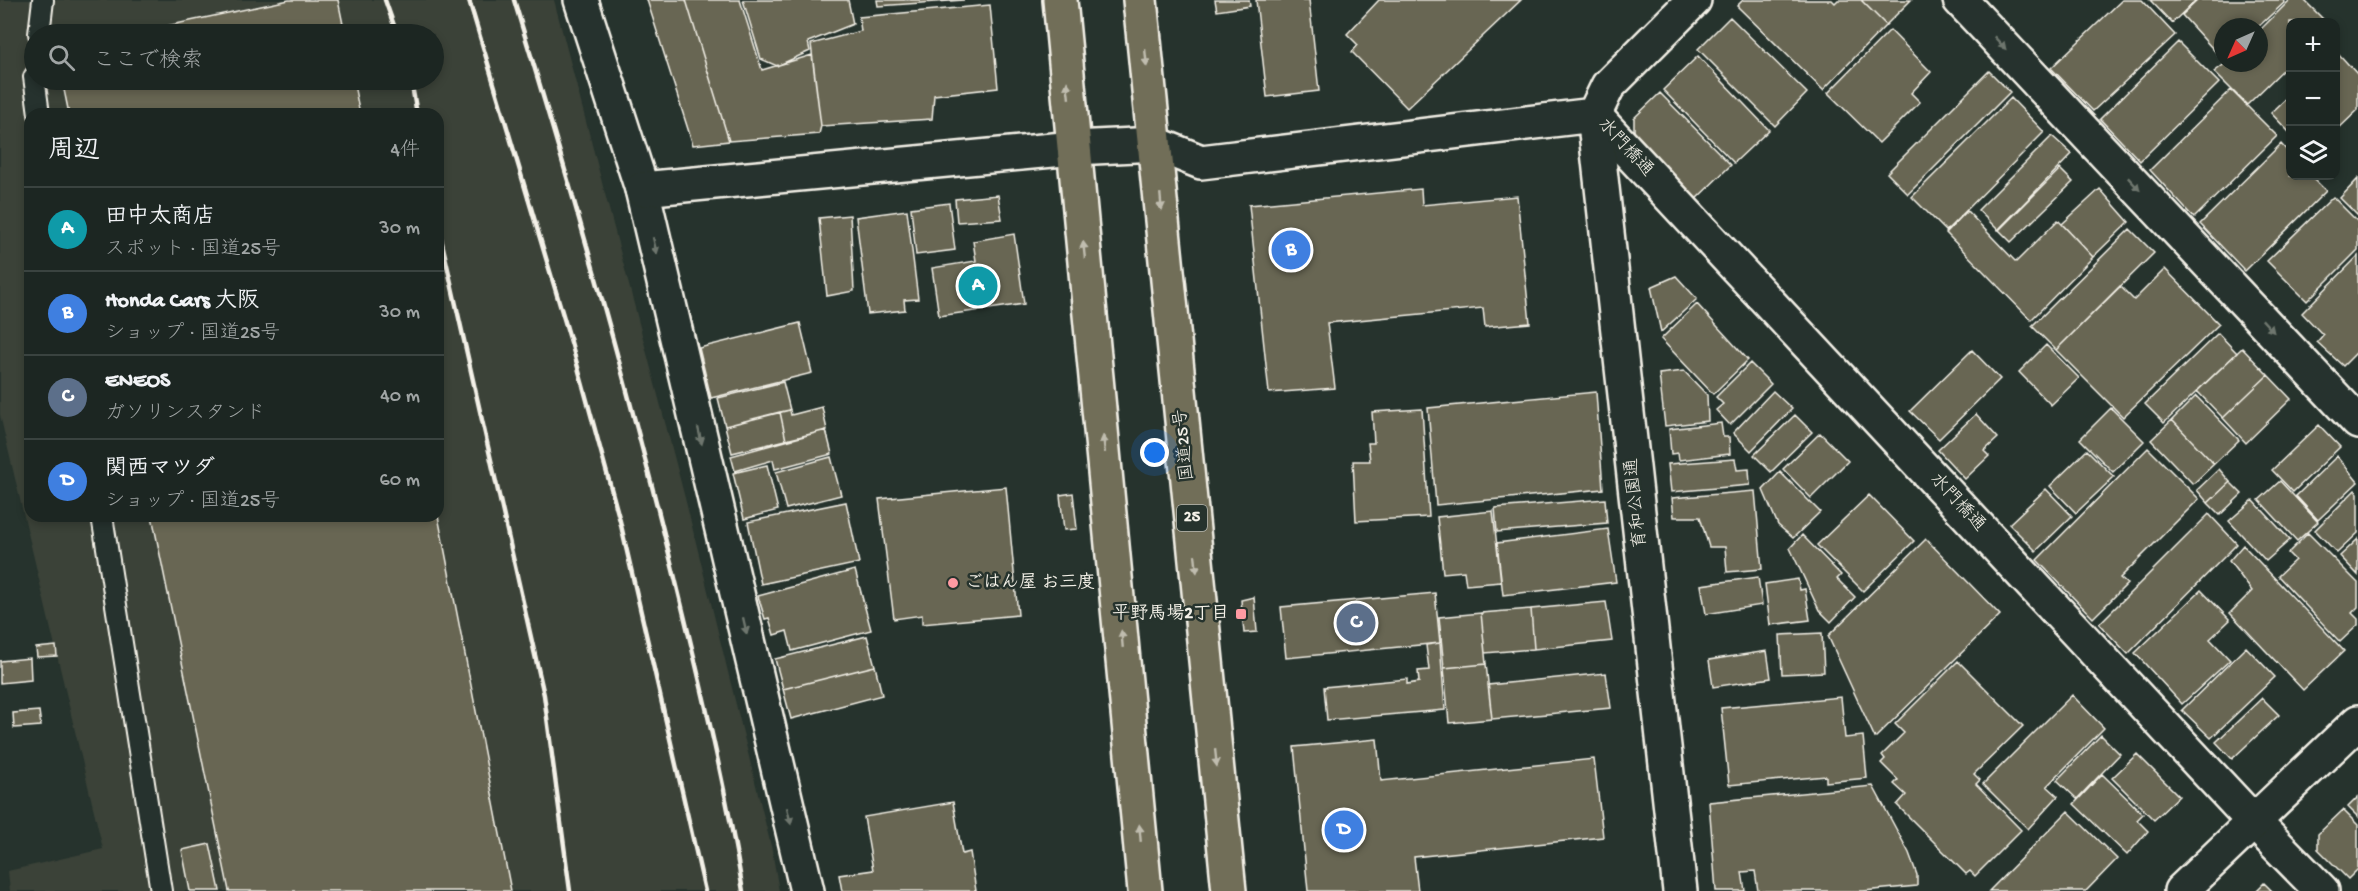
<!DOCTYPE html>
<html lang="ja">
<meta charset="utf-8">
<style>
body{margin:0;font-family:"Gochi Hand","Klee One",sans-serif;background:#29322f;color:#f1f3f6}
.controls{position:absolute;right:18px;top:18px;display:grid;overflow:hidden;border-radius:12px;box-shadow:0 3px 9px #0003}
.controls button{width:54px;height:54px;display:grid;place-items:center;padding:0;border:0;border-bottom:2px solid #3a4340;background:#1c2622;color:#f1f3f6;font:30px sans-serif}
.compass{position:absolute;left:2214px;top:18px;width:54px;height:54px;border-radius:50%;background:#1c2622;box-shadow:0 3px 9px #0003;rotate:225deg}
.you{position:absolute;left:1155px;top:453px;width:21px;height:21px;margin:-15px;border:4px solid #fff;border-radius:50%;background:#1a73e8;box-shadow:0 0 0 9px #1a73e833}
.badge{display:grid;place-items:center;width:39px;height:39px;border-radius:50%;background:#bca0f2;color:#fff;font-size:20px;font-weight:700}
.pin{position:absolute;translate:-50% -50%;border:3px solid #fff;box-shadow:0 2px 6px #0006}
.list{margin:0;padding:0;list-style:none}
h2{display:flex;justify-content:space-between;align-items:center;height:78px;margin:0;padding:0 24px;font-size:26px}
h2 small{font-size:20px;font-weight:400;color:#a0a5a5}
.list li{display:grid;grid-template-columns:39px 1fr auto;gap:18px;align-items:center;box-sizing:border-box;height:84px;padding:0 24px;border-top:2px solid #3a4340}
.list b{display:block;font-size:22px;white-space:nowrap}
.list p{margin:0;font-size:20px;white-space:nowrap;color:#a0a5a5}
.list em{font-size:20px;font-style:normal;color:#a0a5a5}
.icon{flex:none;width:33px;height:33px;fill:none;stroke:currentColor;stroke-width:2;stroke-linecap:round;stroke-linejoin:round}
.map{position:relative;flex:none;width:2358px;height:891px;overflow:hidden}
.search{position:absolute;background:#1c2622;box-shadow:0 3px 9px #0003;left:24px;top:24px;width:420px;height:66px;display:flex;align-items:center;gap:15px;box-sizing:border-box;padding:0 21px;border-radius:33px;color:#a0a5a5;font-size:22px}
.panel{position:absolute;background:#1c2622;box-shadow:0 3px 9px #0003;left:24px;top:108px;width:420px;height:414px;border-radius:18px}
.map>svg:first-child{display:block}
</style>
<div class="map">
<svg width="2358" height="891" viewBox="0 0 2358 891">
<rect width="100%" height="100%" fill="#26332d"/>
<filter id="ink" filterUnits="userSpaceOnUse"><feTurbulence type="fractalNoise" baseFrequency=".0167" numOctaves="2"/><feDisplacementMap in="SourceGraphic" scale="12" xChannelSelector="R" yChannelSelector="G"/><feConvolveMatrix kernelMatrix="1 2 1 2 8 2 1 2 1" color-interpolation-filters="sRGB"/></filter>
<g filter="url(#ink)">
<!-- built -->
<path fill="#3a4238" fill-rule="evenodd" d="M0 0H554L685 498 772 850 779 891H10L8 871 103 849 0 415ZM34 34H434V80H34ZM30 114H438V516H30Z"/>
<!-- building -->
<path fill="#686652" stroke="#f4f1e8" stroke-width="1.5" d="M289 0H338L345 34H129Z
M647 0H686L729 141 693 145Z
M686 0H740L762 70 812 55 821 126 819 134 729 141Z
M743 0H848L853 24 808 42 810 51 777 66 761 59Z
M877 0H964L878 6Z
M1215 0H1249L1250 6 1217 11Z
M1256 0H1309L1319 91 1267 97Z
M1379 0H1521L1407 108 1352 52 1358 45 1347 34Z
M1743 0H1832L1835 3 1838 0H1861L1886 25 1823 90 1737 6Z
M1861 0H1911L1886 25Z
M2122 0H2142L2175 35 2093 111 2051 68Z
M2150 0H2196L2172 23Z
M2198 0H2283L2285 2 2258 27H2223V60L2182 15Z
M2290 0H2304L2326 22H2290V63L2247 105 2214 72 2226 63H2259V31Z
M990 5 998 88 934 95 932 119 821 126 811 44 861 31 859 17Z
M1730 17 1807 93 1775 126 1698 49Z
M1890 30 1931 72 1911 93 1920 102 1879 143 1828 93Z
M2178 42 2219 83 2140 161 2100 119Z
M2337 52 2358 75V110L2336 131V53Z
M1698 56 1769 130 1734 163 1663 90Z
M1989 71 2010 92 1908 194 1887 173Z
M62 80H353L360 114H69Z
M2231 90 2277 136 2194 218 2150 170Z
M1660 93 1731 165 1695 200 1634 138V118Z
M2290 95V133L2271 113Z
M2011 98 2044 132 1946 231 1912 197Z
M2052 136 2072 154 1998 230 1978 210Z
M2281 144 2290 154V176H2311L2326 191 2245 271 2200 224Z
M2060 169 2073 182 2011 242 1999 230Z
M2358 179V216L2340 198Z
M1421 189 1422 205 1517 196 1530 323 1485 327 1483 308 1327 323 1335 388 1269 393 1249 205Z
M2100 189 2129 222 2093 257 2062 224Z
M998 195 1002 219 957 222 955 199Z
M2333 197 2358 222V250L2307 301 2267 261Z
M949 203 955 250 916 255 911 208Z
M907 210 918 299 904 300 905 310 868 314 856 217Z
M1967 211 2016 262 2058 220 2093 257 2031 320 1946 233Z
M850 215 854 291 827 296 819 218Z
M2130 229 2154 253 2056 350 2032 326Z
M1014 234 1024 304 939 316 932 268 976 261 973 241Z
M2358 256V351L2343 366 2317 342 2323 335 2302 313Z
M2165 269 2219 324 2123 417 2056 350 2120 286 2134 300Z
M1676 276 1697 299 1661 332 1651 287Z
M1697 304 1748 360 1713 394 1661 339Z
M800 323 812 373 711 398 699 348Z
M2218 333 2237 353 2164 423 2145 404Z
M2046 345 2079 378 2051 405 2019 372Z
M2242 348 2268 375 2223 418 2197 391Z
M1972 350 2000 379 1939 439 1910 411Z
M1750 363 1771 384 1730 425 1716 410 1723 404 1716 397Z
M1684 371 1707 395 1708 421 1665 426 1659 374Z
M2268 375 2291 399 2246 443 2223 418Z
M783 382 790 410 725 426 718 398Z
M1773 391 1792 409 1751 451 1733 433Z
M1596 392 1603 489 1436 505 1428 408Z
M2196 396 2239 440 2214 464 2172 420Z
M822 407 827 430 786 440 780 412 790 410 791 415Z
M2111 408 2144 441 2113 472 2080 439Z
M1422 409 1429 517 1356 521 1353 461H1370L1368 443H1374L1372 412Z
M780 412 786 440 732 453 725 426Z
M1976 414 1998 438 1984 451 1989 456 1965 479 1938 450Z
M1795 415 1812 432 1771 472 1754 455Z
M2172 420 2214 464 2193 484 2151 440Z
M1721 423 1723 437H1729L1730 454 1679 460 1678 453 1671 454 1669 429Z
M2319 425 2340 447 2293 492 2272 470Z
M826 430 832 454 775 469 773 460 735 471 731 456Z
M1820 433 1848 461 1811 498 1783 469Z
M2148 448 2199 499 2120 578 2127 584 2093 618 2037 560Z
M2087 450 2114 477 2076 513 2050 486Z
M2337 456 2358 482 2318 520 2296 496Z
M831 457 841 495 786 509 776 472Z
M1735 459 1737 470 1749 469 1750 485 1671 492 1668 464Z
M767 465 778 510 744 519 733 473Z
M2219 469 2230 482 2208 503 2197 490Z
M1780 472 1820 512 1793 538 1778 525 1763 490Z
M2280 481 2318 522 2297 541 2259 500Z
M2230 482 2242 494 2220 515 2208 503Z
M1006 487 1018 615 922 624V615L894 619 879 499Z
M2046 489 2072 516 2036 551 2009 524Z
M2355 490 2358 493V533L2337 553 2315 530Z
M1755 491 1762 569 1727 572 1725 547H1709L1700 517H1674L1672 498Z
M1073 493 1077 529 1064 530 1060 495Z
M1869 495 1914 541 1863 591 1817 545Z
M1605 499 1607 523 1497 532 1495 508Z
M2253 500 2290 540 2266 561 2229 521Z
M846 502 859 563 761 584 748 522Z
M1493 511 1501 582 1466 585 1464 571 1443 573 1437 517Z
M2209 514 2237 544 2128 654 2099 624Z
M152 516H438L511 891H229Z
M1608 529 1616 582 1503 595 1497 543Z
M2308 533 2358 583V607L2352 613 2358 619V625L2340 642 2278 576 2295 560 2288 553Z
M1802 535 1841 575 1837 579 1855 597 1831 622 1819 610 1790 548Z
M1926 539 2000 615 1875 738 1828 636Z
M2358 539V575L2340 556Z
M2243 545 2344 651 2303 690 2230 613 2252 591 2229 561Z
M855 570 871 630 792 651 787 631 774 635 769 618 765 619 758 596Z
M1758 577 1762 605 1706 614 1701 585Z
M1798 579 1800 590 1805 589 1810 620 1770 625 1765 584Z
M2201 590 2230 620 2210 639 2230 660 2182 704 2135 653Z
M1435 593 1440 643 1286 658 1281 607Z
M1254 597 1257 632 1244 633 1241 600Z
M1606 602 1612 641 1534 649 1531 609Z
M1531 609 1534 649 1485 653 1481 613Z
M1481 613 1486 664 1444 668 1439 617Z
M1822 633 1824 672 1782 674 1780 635Z
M867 636 875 666 783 689 775 659Z
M1440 643 1445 710 1327 720 1324 687 1407 679V684L1419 682 1418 671 1429 670 1426 645Z
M56 646 57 656 37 657 36 648Z
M2246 647 2275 677 2211 738 2182 710Z
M1767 651 1771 678 1713 687 1709 660Z
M30 658 31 680 0 683V661Z
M1958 661 2023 726 1974 774 1980 780 1976 784 2021 830 1975 876 1970 871 1966 874 1897 805 1906 795 1894 784 1898 780 1881 763 1885 759 1882 755 1904 733 1895 724Z
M1486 664 1492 719 1449 723 1444 668Z
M875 666 882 695 791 719 783 689Z
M1606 673 1611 708 1492 719 1488 685Z
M2072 695 2104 728 2047 786 2058 796 2028 829 1983 784Z
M1841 697 1845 738 1863 736 1867 778 1826 782V776L1729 785 1721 708Z
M2262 698 2279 715 2232 759 2216 742Z
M39 711 41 726 14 728 13 713Z
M2101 735 2120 754 2077 799 2057 780Z
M1377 739 1381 781 1594 759 1603 837 1414 857 1418 891H1308L1294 747Z
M2137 754 2179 796 2154 820 2112 778Z
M2102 774 2143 814 2137 820 2148 831 2127 855 2074 804Z
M1873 786 1909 853 1917 875V886L1863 891H1758L1755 871 1742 872 1745 891H1716L1709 802Z
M2358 797V817L2348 807Z
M953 802 962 854 970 852 976 891H842L839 875 873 870 864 817Z
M2343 810 2358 825V869L2348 879 2318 849V834Z
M2068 811 2117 859 2086 891H1989Z
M210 844 220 891H190L182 850Z
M2264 883 2272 891H2256Z"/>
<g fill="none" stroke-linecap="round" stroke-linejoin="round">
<defs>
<path id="lane" d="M39 34 43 0
M34 77 39 114
M102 516 161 891"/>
<path id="street" d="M581 0 642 189 807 891
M1960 0 2358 422
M1594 115 2253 821 2322 891"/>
<path id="secondary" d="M1594 115 1680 891
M1594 115 1608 86 1694 0
M642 189 1074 148 1156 144 1201 162 1594 115
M2181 891 2358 722"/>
<path id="highway" d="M1060 0 1145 891
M1140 0 1229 891"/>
</defs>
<!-- lane casing -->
<use href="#lane" stroke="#f4f1e8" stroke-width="24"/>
<!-- street casing -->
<use href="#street" stroke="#f4f1e8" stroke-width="38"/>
<!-- secondary casing -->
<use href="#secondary" stroke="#f4f1e8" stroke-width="38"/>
<!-- highway casing -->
<use href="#highway" stroke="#f4f1e8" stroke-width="38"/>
<!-- lane -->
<use href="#lane" stroke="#26332d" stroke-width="20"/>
<!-- street -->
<use href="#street" stroke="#26332d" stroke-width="33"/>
<!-- secondary -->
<use href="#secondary" stroke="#26332d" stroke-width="33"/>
<!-- highway -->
<use href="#highway" stroke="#716e59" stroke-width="33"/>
<!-- rail -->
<path stroke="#f4f1e8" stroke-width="4.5" d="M385 0 397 34
M469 0 571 342 620 521 705 891
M514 0C572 189 626 378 673 570 699 676 725 783 743 891
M411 80 417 114
M438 225 544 695 570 891"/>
</g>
<!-- one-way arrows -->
<defs><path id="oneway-solid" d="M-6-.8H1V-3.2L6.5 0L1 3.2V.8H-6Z" transform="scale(1.5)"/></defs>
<g fill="#6e766e">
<use href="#oneway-solid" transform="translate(2000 43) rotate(47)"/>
<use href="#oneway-solid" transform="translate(2134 184) rotate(47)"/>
<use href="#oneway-solid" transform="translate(655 246) rotate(77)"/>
<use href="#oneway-solid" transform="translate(2268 326) rotate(47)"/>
<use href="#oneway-solid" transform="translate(700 436) rotate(77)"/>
<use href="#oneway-solid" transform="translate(745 626) rotate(77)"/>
<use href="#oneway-solid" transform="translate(789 816) rotate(77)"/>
</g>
<g fill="#c0bdaf">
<use href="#oneway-solid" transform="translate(1146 58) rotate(84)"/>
<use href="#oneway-solid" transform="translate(1068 90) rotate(-96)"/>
<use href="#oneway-solid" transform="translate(1161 202) rotate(85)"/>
<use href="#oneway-solid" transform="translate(1084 250) rotate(-96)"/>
<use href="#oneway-solid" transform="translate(1104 444) rotate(-96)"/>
<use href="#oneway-solid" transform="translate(1196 564) rotate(84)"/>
<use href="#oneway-solid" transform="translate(1122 639) rotate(-95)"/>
<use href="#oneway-solid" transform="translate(1216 758) rotate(84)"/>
<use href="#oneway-solid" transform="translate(1140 833) rotate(-95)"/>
</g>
</g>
<!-- markers -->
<g fill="#ff9aa2" stroke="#26332d" stroke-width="2">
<circle cx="953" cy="583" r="6"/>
<rect x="1235" y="608" width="12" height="12" rx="3"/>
</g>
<g text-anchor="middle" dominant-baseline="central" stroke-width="5" stroke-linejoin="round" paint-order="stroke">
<!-- shield labels -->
<rect fill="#26332d" stroke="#b6b8b0" stroke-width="1.5" x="1177" y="505" width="30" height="26" rx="4.5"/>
<g font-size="16" font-weight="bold" fill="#f4f1e8">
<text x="1192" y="518">25</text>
</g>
<!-- street labels -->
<g font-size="18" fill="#f4f1e8" stroke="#26332d">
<text transform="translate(1625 148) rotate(47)">水門橋通</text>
<text transform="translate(1185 445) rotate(-96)">国道25号</text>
<text transform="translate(1637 503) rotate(-96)">育和公園通</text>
<text transform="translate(1957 503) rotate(47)">水門橋通</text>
</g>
<!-- poi labels -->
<g font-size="18" font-weight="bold" fill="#f4f1e8" stroke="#26332d" text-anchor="start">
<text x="965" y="583">ごはん屋 お三度</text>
<text x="1229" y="614" text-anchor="end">平野馬場2丁目</text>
</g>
</g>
</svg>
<div class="controls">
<button>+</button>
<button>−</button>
<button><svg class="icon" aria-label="layers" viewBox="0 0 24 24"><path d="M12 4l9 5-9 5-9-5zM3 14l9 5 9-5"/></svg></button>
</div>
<svg class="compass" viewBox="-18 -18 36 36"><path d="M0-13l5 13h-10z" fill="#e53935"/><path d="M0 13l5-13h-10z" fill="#a0a5a5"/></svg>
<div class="you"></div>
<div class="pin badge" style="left:978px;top:286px;background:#0f9aa8">A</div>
<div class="pin badge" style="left:1291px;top:250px;background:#3f7fe0">B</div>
<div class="pin badge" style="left:1356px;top:623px;background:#5c6f8a">C</div>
<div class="pin badge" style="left:1344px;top:830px;background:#3f7fe0">D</div>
<div class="search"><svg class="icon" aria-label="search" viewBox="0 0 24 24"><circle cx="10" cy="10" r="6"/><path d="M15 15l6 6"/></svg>ここで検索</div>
<section class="panel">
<h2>周辺<small>4件</small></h2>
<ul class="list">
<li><span class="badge" style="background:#0f9aa8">A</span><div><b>田中太商店</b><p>スポット · 国道25号</p></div><em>30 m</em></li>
<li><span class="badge" style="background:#3f7fe0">B</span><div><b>Honda Cars 大阪</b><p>ショップ · 国道25号</p></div><em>30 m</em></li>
<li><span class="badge" style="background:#5c6f8a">C</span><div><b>ENEOS</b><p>ガソリンスタンド</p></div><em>40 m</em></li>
<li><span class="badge" style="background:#3f7fe0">D</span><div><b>関西マツダ</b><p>ショップ · 国道25号</p></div><em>60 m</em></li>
</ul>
</section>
</div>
